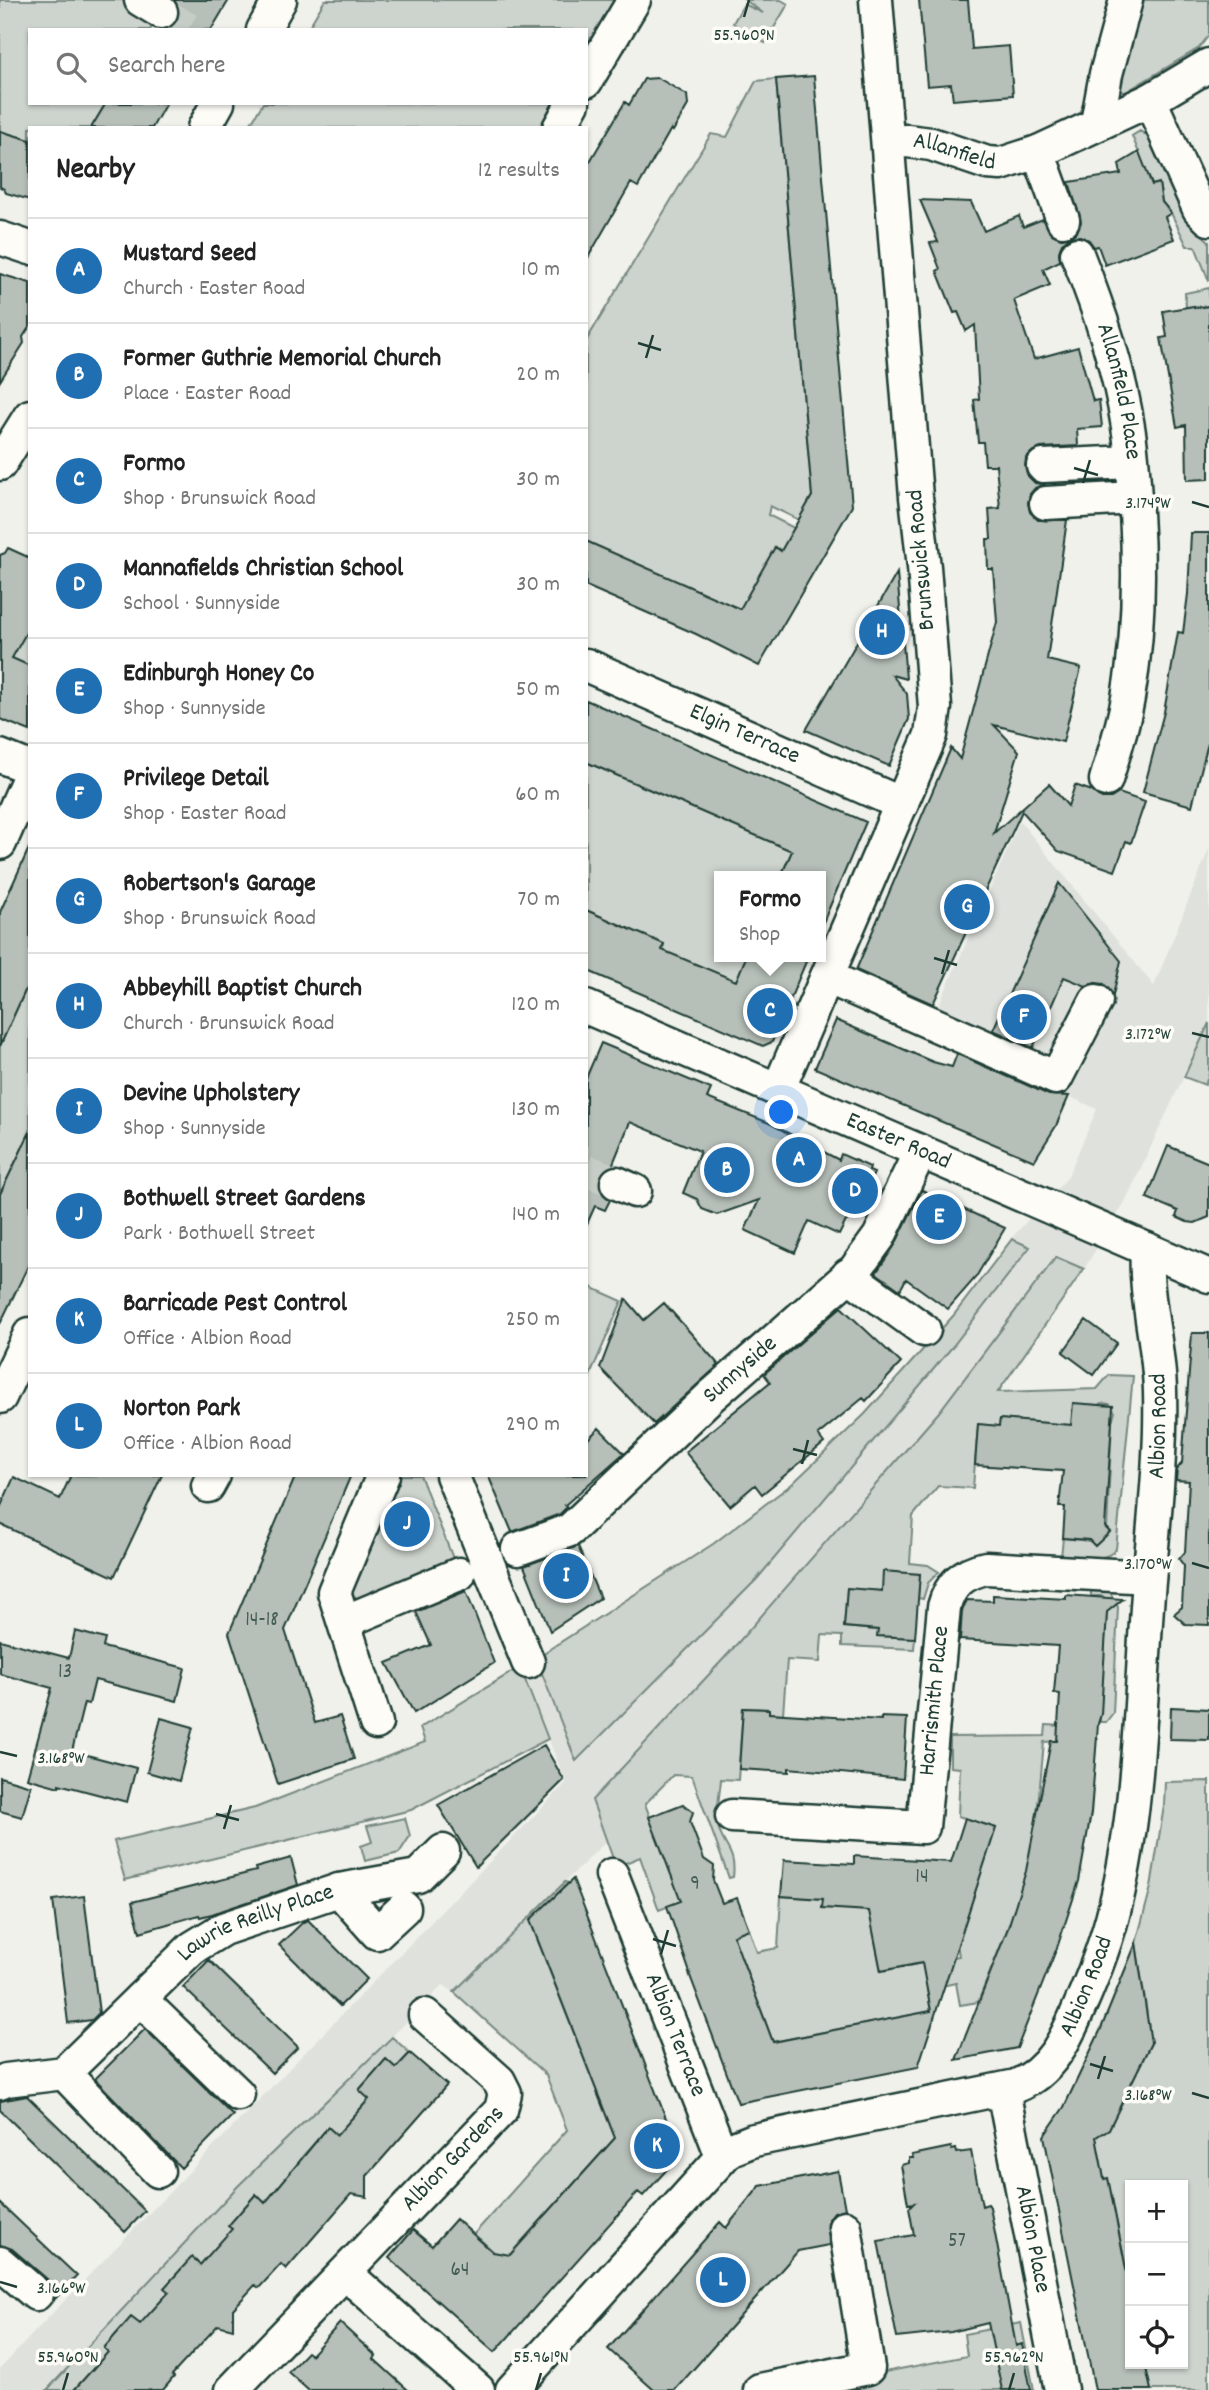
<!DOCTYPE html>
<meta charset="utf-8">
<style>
body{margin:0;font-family:Dekko,sans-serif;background:#f6f6f6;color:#222}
.controls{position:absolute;right:21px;bottom:21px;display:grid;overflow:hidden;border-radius:0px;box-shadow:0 2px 5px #0004}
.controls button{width:63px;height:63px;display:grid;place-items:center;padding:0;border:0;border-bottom:2px solid #e0e0e0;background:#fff;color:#222;font:35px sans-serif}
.you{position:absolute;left:782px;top:1113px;width:24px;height:24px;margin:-18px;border:5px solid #fff;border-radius:50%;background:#1a73e8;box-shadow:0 0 0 10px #1a73e833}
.badge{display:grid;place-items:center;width:46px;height:46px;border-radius:50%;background:#1f6fb2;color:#fff;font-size:23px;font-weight:700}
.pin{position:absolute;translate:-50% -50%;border:4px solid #fff;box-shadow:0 2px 7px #0006}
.popup{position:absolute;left:714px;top:871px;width:112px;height:91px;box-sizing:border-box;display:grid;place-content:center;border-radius:0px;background:#fff;filter:drop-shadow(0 2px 5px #0005);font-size:23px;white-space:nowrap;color:#767676}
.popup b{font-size:26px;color:#222}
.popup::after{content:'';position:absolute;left:50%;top:100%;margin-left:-14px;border:14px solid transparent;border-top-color:#fff}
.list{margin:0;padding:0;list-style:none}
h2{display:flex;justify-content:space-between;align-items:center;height:91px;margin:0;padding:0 28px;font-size:30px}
h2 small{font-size:23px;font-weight:400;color:#767676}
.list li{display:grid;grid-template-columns:46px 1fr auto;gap:21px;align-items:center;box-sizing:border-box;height:105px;padding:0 28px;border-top:2px solid #e0e0e0}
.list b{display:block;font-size:26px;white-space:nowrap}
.list p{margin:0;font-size:23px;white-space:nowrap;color:#767676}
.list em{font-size:23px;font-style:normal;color:#767676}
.icon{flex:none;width:38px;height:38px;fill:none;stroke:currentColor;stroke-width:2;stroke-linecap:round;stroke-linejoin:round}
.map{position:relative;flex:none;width:1209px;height:2390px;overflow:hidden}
.search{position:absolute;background:#fff;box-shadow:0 2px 5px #0004;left:28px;top:28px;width:560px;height:77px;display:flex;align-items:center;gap:18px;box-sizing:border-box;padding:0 24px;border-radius:0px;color:#767676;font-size:26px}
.panel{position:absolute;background:#fff;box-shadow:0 2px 5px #0004;left:28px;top:126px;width:560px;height:1351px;border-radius:0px}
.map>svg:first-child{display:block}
</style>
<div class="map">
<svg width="1209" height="2390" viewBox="0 0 1209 2390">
<rect width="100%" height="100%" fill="#f0f1eb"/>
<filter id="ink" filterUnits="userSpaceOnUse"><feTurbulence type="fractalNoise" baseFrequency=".0143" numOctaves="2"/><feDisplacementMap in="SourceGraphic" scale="14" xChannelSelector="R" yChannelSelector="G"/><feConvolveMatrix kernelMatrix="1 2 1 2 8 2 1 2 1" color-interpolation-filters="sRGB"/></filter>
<g filter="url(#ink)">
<!-- built -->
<path fill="#dfe2dc" d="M1020 821 1154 986 1209 849V1023L1125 1202 1084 1269 990 1404 673 1775 454 1992 443 1985 346 2083 238 2186 47 2390H0V2369L39 2327 566 1783 520 1667 713 1544 792 1484 865 1414 953 1316 1014 1235 1067 1178 1097 1109 927 1032Z"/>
<!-- green -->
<path fill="#cdd3cd" stroke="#768880" stroke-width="2" d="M0 0H167L150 30H30V103H106L91 128H30V140L0 131Z
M325 0H615L586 49V30H307Z
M745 0H781L788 4 765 43 733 23 744 4 763 13Z
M1137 0H1209V35L1199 48 1124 93 1119 86Z
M776 79 812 496 799 520 770 506 768 515 796 529 783 552 776 547 745 613 712 597 586 541V341L711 134 727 137 756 81Z
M263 103H553L539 128H248Z
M1140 131 1149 137 1189 224 1209 241V281L1195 246H1187L1171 213 1162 202 1159 184 1152 185 1132 136Z
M1209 288V306L1186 307 1185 293Z
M30 626V666L9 667 18 634Z
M586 762 792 851 781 876H719V957H746L741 984 662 950 664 944 586 910Z
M30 980V1132L0 1194V1046Z
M1209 1023V1074L1205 1085 1184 1077Z
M1012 1239 1030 1247 953 1346 757 1579 576 1761 536 1658 713 1544 792 1484 865 1414 953 1316Z
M1056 1257 1084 1269 998 1392 1097 1389 1109 1375 1133 1376 1116 1549C1106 1563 1077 1557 1061 1557L1063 1538 1098 1542 1107 1529 1112 1421 1115 1412 1109 1404 1102 1403 1071 1425 1000 1419 999 1426 978 1424 973 1488 938 1486 913 1516 910 1563 928 1565 939 1572 928 1583 923 1599 918 1598 920 1574 882 1591 847 1588 844 1627 878 1630V1636L915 1638 914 1649 842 1646V1636L822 1635 820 1662 787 1660 783 1714 769 1713V1709L743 1708 738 1780 721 1779C720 1793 716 1810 718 1824 720 1845 737 1849 733 1877L729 1878 692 1776 673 1775 645 1804 682 1901 659 1910 640 1857 616 1867 592 1800 729 1653 939 1412Z
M586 1285 622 1301 586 1385Z
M396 1475H420L456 1566 362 1601 354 1596 349 1583Z
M1091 1587 1110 1592 1118 1607 1113 1713 1106 1722H1100V1713L1107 1612 1109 1604 1103 1596H1091Z
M520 1667 548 1739 411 1810 125 1880 114 1841 255 1808 425 1742 420 1728Z
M1046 1725 1084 1727 1097 1738 1044 1742C1040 1785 1037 1828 1027 1870 1015 1915 995 1959 978 2002L960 2005 956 1983 927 1989 931 2011 773 2042 744 1964 729 1937 749 1929 757 1952 778 1948 781 1896 880 1902 875 1940 881 1971 959 1956 956 1937 960 1938 996 1828 958 1816 960 1768 950 1767V1737L1045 1736Z
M1209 1781V2390H1151L1145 2364H1183V2185H1130V2289L1108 2179H1104L1096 2138 1101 2128H1109L1151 2043 1150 2036 1145 2035 1149 2027 1148 2022 1144 2021 1147 2014 1136 1943 1151 1887 1164 1806 1165 1782Z
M405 1818 410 1836 399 1853 365 1861 361 1846 372 1842 367 1826Z
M565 1882 568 1883 530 1921 615 2138 504 2261 474 2234 567 2130 546 2075 454 1992Z
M392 2037 410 2053 396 2068 386 2060 359 2090 369 2099 337 2136 328 2128 301 2158 310 2166 285 2180 265 2203 255 2195 229 2225 237 2233 218 2253 214 2250 200 2265 193 2258 165 2288 174 2297 140 2324 131 2317 104 2348 113 2356 95 2376 90 2372 74 2390H47L238 2186Z
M1021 2323 1034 2390H792L967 2356 964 2334Z"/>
<!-- building -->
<path fill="#b6bfb8" stroke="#1f3d34" stroke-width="2" d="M174 0H229L211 30H164L170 28 177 21 179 12Z
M919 0H968L972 49 1009 46 1013 95 953 100 951 84 927 86Z
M814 76 852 506 759 666 696 634 586 586V541L740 609 775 547 781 551 812 496 776 79Z
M658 78 687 95 688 105 673 131 671 129 638 187 631 183 586 261V168L625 102 629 105 644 79Z
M106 103H166L152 128H91Z
M0 131 30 140V200L6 193 4 189 0 187Z
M1139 152 1152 185 1159 183 1162 202 1171 213 1165 217 1174 239 1105 265 1098 246 1094 247 1089 240 1080 236 1071 237 1062 243 1059 252 1060 261 1043 269 1050 285 1014 300 1034 359 1078 347 1093 401 1099 400 1102 427 1077 429 1078 446 1041 448 1033 451 1026 458 1025 467 1028 476 1035 483 1044 484 1035 488 1030 494 1028 503 1030 512 1038 520H1067L1047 660 1081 668 1063 742 994 725 1019 751 994 833 1049 784 1068 806 1075 785 1092 791 1101 798H1111L1119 793 1145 802 1131 843 1126 841 1115 871 1058 851 1022 811 933 1004 856 970 951 748 960 759 997 622 993 569H988L987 539H991L989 509 1000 508 996 465H985L983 442H978L974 400 979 399 975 325 966 331 958 312 954 313 937 271 940 269 930 243 938 242 920 200 971 202 984 231 1019 216 1023 227 1043 219 1052 234 1061 238 1069 237 1077 232 1081 222 1069 182 1121 174 1119 164Z
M0 274 30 283V326L23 337 24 343 0 381Z
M1194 306V308L1209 306V479L1187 480 1186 425 1177 427 1161 338 1167 337 1163 311Z
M1191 533H1209V739L1192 806 1143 792 1164 712 1178 632 1183 633 1188 594Z
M8 548 30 558V626L12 658 30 666V731L0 719V555L5 553Z
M897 573 906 679 892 675 907 694 909 719 889 766 806 730Z
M586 700 866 822 821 927V876H781L792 851 586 762Z
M30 846V980L0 1046V912Z
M1059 883 1121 961 1113 995 1104 984 1095 983 1086 986 1064 977 1033 1048 993 1030Z
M586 910 664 944 662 950 736 981 746 957H808L772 1042 763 1046 586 970Z
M836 1020 933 1062 952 1067 957 1054 1049 1095 1069 1096 1056 1126 1034 1161 815 1068Z
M601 1043 711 1089 707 1098 769 1123 839 1160 841 1154 870 1167 869 1171 874 1173 868 1186 875 1203 872 1209 846 1221 839 1235 809 1221 795 1253 745 1230 759 1200 717 1215 702 1209 697 1199 683 1193 700 1151 630 1122 612 1166 606 1169 600 1176 599 1186 602 1193 610 1200 605 1210 595 1206 586 1226V1078Z
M30 1132V1262L0 1324V1194Z
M1168 1146 1209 1163V1217L1195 1223 1187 1222 1176 1217 1178 1211 1147 1198Z
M922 1190 1005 1228 976 1277 948 1309 906 1279 900 1290 876 1273 895 1245Z
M626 1299 644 1320 664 1303 719 1365 654 1424 600 1368Z
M841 1307 901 1363 866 1401 863 1398 818 1435 824 1443 762 1494 755 1485 730 1506 685 1452 770 1382 764 1374Z
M1086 1320 1117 1343 1094 1375 1063 1352Z
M1192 1333H1209V1625L1185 1624 1174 1614 1182 1607 1184 1566 1179 1559 1185 1552 1189 1481 1176 1480 1177 1469 1182 1463Z
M1073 1403 1113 1406 1105 1527 1110 1532 1095 1546 1089 1540 1063 1538 1065 1507H1059L1063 1471 975 1465 978 1424 999 1426 1000 1419 1071 1425Z
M599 1428 624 1453 565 1505 567 1507 560 1514 512 1532 488 1475H586V1441Z
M71 1475H162L114 1577 0 1524V1508L14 1477 60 1499Z
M296 1475H351L285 1630 315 1723 340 1716 354 1759 278 1784 229 1633Z
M578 1546 600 1598 550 1631 524 1566Z
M883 1571 920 1574 915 1638 877 1636 878 1630 844 1627 847 1588 882 1591Z
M466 1591 494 1663 414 1713 387 1663 431 1645 416 1612Z
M993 1595 1066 1599V1595L1123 1599 1107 1612 1101 1714 1098 1724 1091 1813 1079 1881 1058 1945 1017 2048 956 2060 1008 1928 1026 1871 1051 1741H1057L1060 1694 1054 1693 1058 1646 960 1640 962 1611 967 1600 993 1601Z
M75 1631 105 1639 103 1647 185 1668 177 1701 95 1680 89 1704 84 1703 72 1751 136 1768 127 1802 59 1784V1787L27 1778 52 1688 0 1674V1640L69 1658Z
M1171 1707 1209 1709V1740L1170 1739Z
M743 1708 769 1709V1713L881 1720V1717L907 1718 903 1779 789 1768V1772L739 1769Z
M161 1718 193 1727 179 1781 147 1772Z
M544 1745 564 1780 476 1867 438 1805Z
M0 1777 31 1786 22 1817 0 1811Z
M683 1804 693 1812 690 1822 704 1859 714 1866 713 1880 722 1903 737 1898 749 1929 733 1935 773 2042 931 2011 922 1963 881 1971 869 1911 822 1908 823 1899 781 1896 784 1860 854 1864V1856L951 1862 965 1818 996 1828 918 2067 738 2103 689 1973H690L667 1906 681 1901 649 1817Z
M291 1858 298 1885 212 1914 200 1917 199 1915 140 1932 132 1902 256 1871 255 1868Z
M573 1879 669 2126 674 2125 682 2147 680 2155 643 2196 638 2192 495 2352 389 2258 413 2230 432 2246 456 2219 493 2252 510 2255 615 2138 530 1920Z
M84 1896 99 2013 92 2020 68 2023 53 1900Z
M308 1920 367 1979 340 2006 279 1945 303 1922Z
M1136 1943 1151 2043 1109 2129 1096 2137 1104 2179 1108 2178 1130 2289V2364H1145L1151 2390H1095L1044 2136 1064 2107 1100 2031Z
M209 1960 298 2047 272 2073 183 1987Z
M145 2029 233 2115 181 2168 95 2079Z
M410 2053 447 2085 367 2176V2197L351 2194 286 2269 281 2264 259 2288 255 2285 233 2309V2329L218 2325 172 2375 174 2377 163 2390H74L108 2352 104 2348 131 2317 140 2324 169 2292 164 2288 192 2257 200 2265 232 2229 228 2226 256 2194 265 2203 328 2127 337 2135 369 2099 359 2090 386 2059 396 2068Z
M27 2096 145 2211 125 2232 0 2110V2101Z
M951 2147 952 2150 956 2149 957 2153 971 2151 982 2206 988 2204 990 2207 1016 2346 1022 2344 1031 2390H1002L988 2323 951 2332 897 2338 878 2241 914 2235 909 2208 914 2203 908 2204 901 2165 909 2163V2158H913L912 2155Z
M838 2171 845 2209 834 2212 828 2220 829 2245 798 2251 675 2390H654L608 2349 720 2222 726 2228 760 2186Z
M0 2203 77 2276 54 2300 53 2289 48 2280 12 2249 0 2245Z
M340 2323 376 2356 374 2359 408 2390H308L288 2372 307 2352 311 2355Z"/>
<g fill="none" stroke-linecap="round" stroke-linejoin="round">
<!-- minor-tunnel -->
<path stroke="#c6cdc6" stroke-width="32" stroke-dasharray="32 16" stroke-linecap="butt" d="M161 12 190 30
M586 1170 617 1183"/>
<defs>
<g id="minor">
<path d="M141 0 161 12"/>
<path d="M263 30 280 0"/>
<path d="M586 81 634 0"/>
<path d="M1150 100 1199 209 1209 219"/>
<path d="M1097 123 1106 74 1126 0"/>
<path d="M204 128 218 103"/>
<path d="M559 128 573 103"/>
<path id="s1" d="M888 142 907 141 931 144 987 163 1001 164 1038 152 1150 100 1209 65"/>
<path d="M1038 152 1063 220"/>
<path d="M0 238 30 248"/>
<path id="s2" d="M1077 254C1100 312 1120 371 1129 433 1133 459 1134 486 1136 512 1140 575 1139 636 1128 698 1123 726 1114 753 1106 780"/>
<path d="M0 464 30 416"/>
<path d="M1043 466 1132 462"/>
<path d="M1046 503 1135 498"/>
<path id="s3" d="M586 665 902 804"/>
<path d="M0 756 30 768"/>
<path d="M0 843 30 775"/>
<path d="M827 977 1056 1078 1096 1001"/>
<path id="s4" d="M586 1007 1209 1276"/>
<path d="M778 1090 931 735 935 707 924 567 916 497 876 0"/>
<path d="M617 1183 635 1191"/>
<path d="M848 1275 924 1330"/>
<path d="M0 1397 30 1334"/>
<path d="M452 1475 528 1662"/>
<path d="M208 1486 214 1475"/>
<path id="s5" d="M518 1549 570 1530 710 1397 855 1270 879 1237 920 1152"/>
<path d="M344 1622 459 1574"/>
<path d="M376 1723 334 1592 383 1475"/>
<path id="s6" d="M732 1816 923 1827 944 1607C950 1584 963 1573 986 1568L1149 1577"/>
<path id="s7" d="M612 1875 722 2156"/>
<path d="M339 1890 418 1876 443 1851"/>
<path d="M140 1999 238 2094"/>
<path d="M64 2073 158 2171"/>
<path id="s8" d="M0 2083 6 2080 64 2073 192 1948 223 1929 339 1890 377 1933 404 1908"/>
<path id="s9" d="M1003 2090 1061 2390"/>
<path d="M0 2263 36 2294"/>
<path d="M345 2273 478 2390"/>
<path id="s10" d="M232 2390 501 2110 505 2093 499 2081 425 2015"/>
<path id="s11" d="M512 2390 729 2150 754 2140 1016 2086C1051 2072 1066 2039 1080 2006 1094 1974 1107 1941 1115 1907 1139 1809 1140 1707 1147 1607 1152 1537 1162 1461 1160 1391 1159 1343 1144 1297 1147 1249"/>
<path d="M760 2390 868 2368 845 2227"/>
</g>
</defs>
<!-- minor casing -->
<use href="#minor" stroke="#1f3d34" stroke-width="37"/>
<!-- minor -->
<use href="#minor" stroke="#fdfcf7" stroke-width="32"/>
</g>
</g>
<!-- ticks -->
<path fill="none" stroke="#1f3d34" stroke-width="2.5" d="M744 17 749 0M638 343 661 350M646 358 653 335M1074 468 1098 475M1083 483 1090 460M1192 502 1209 507M934 958 957 965M942 974 949 950M1192 1033 1209 1037M793 1449 817 1455M802 1464 808 1440M1192 1563 1209 1568M0 1752 17 1756M216 1814 239 1820M224 1829 231 1805M653 1939 676 1946M661 1954 668 1930M1090 2064 1113 2071M1098 2079 1105 2056M1192 2093 1209 2098M0 2282 17 2287M63 2390 68 2373M536 2390 541 2373M1009 2390 1014 2373"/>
<g text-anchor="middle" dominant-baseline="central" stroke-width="7" stroke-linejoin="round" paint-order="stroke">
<!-- number labels -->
<g font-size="21" fill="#455e55">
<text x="262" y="1621">14-18</text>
<text x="65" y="1673">13</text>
<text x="922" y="1878">14</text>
<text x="695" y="1885">9</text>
<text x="957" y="2242">57</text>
<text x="460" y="2271">64</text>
</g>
<!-- street labels -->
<g font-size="24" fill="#1f3d34" stroke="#fdfcf7">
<text stroke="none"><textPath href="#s1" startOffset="68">Allanfield</textPath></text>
<text stroke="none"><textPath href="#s2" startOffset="144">Allanfield Place</textPath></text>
<text transform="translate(922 560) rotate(-95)">Brunswick Road</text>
<text stroke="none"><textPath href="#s3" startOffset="173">Elgin Terrace</textPath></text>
<text stroke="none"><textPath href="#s4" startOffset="340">Easter Road</textPath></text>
<text stroke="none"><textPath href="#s5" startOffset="289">Sunnyside</textPath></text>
<text stroke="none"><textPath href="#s11" startOffset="1312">Albion Road</textPath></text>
<text stroke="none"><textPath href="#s6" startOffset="318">Harrismith Place</textPath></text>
<text stroke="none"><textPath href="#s8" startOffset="313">Lawrie Reilly Place</textPath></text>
<text stroke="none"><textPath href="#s11" startOffset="744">Albion Road</textPath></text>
<text stroke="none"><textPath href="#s7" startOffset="172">Albion Terrace</textPath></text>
<text stroke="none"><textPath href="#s10" startOffset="320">Albion Gardens</textPath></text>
<text stroke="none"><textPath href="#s9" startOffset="152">Albion Place</textPath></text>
</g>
</g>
<g font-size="18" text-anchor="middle" fill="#1f3d34" stroke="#fdfcf7" stroke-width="7" stroke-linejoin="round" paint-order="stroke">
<text x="744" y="40">55.960°N</text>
<text x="1148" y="508">3.174°W</text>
<text x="1148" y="1039">3.172°W</text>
<text x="1148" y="1569">3.170°W</text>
<text x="61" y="1763">3.168°W</text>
<text x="1148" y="2100">3.168°W</text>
<text x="61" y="2293">3.166°W</text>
<text x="68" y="2362">55.960°N</text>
<text x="541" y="2362">55.961°N</text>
<text x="1014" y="2362">55.962°N</text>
</g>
</svg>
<div class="controls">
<button>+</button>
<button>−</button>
<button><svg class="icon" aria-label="locate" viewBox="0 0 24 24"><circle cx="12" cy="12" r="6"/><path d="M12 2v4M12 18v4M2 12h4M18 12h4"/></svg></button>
</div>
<div class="you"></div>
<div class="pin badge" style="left:799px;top:1160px">A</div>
<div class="pin badge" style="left:727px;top:1170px">B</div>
<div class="pin badge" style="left:770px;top:1011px">C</div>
<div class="popup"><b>Formo</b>Shop</div>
<div class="pin badge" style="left:855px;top:1191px">D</div>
<div class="pin badge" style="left:939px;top:1217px">E</div>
<div class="pin badge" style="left:1024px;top:1017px">F</div>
<div class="pin badge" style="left:967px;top:907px">G</div>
<div class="pin badge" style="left:882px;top:632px">H</div>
<div class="pin badge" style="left:566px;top:1576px">I</div>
<div class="pin badge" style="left:407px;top:1524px">J</div>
<div class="pin badge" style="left:657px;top:2146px">K</div>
<div class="pin badge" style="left:723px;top:2280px">L</div>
<div class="search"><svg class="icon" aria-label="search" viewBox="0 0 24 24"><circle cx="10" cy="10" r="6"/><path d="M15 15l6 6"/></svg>Search here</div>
<section class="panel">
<h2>Nearby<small>12 results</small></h2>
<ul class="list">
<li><span class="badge">A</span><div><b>Mustard Seed</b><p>Church · Easter Road</p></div><em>10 m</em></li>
<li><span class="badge">B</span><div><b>Former Guthrie Memorial Church</b><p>Place · Easter Road</p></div><em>20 m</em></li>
<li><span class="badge">C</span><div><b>Formo</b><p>Shop · Brunswick Road</p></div><em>30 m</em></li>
<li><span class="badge">D</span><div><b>Mannafields Christian School</b><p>School · Sunnyside</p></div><em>30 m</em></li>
<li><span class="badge">E</span><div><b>Edinburgh Honey Co</b><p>Shop · Sunnyside</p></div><em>50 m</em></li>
<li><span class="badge">F</span><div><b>Privilege Detail</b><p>Shop · Easter Road</p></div><em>60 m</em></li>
<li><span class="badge">G</span><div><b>Robertson's Garage</b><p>Shop · Brunswick Road</p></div><em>70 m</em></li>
<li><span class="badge">H</span><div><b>Abbeyhill Baptist Church</b><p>Church · Brunswick Road</p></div><em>120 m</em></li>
<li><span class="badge">I</span><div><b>Devine Upholstery</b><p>Shop · Sunnyside</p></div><em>130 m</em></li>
<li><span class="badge">J</span><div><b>Bothwell Street Gardens</b><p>Park · Bothwell Street</p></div><em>140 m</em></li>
<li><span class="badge">K</span><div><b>Barricade Pest Control</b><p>Office · Albion Road</p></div><em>250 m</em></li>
<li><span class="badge">L</span><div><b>Norton Park</b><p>Office · Albion Road</p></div><em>290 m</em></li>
</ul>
</section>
</div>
